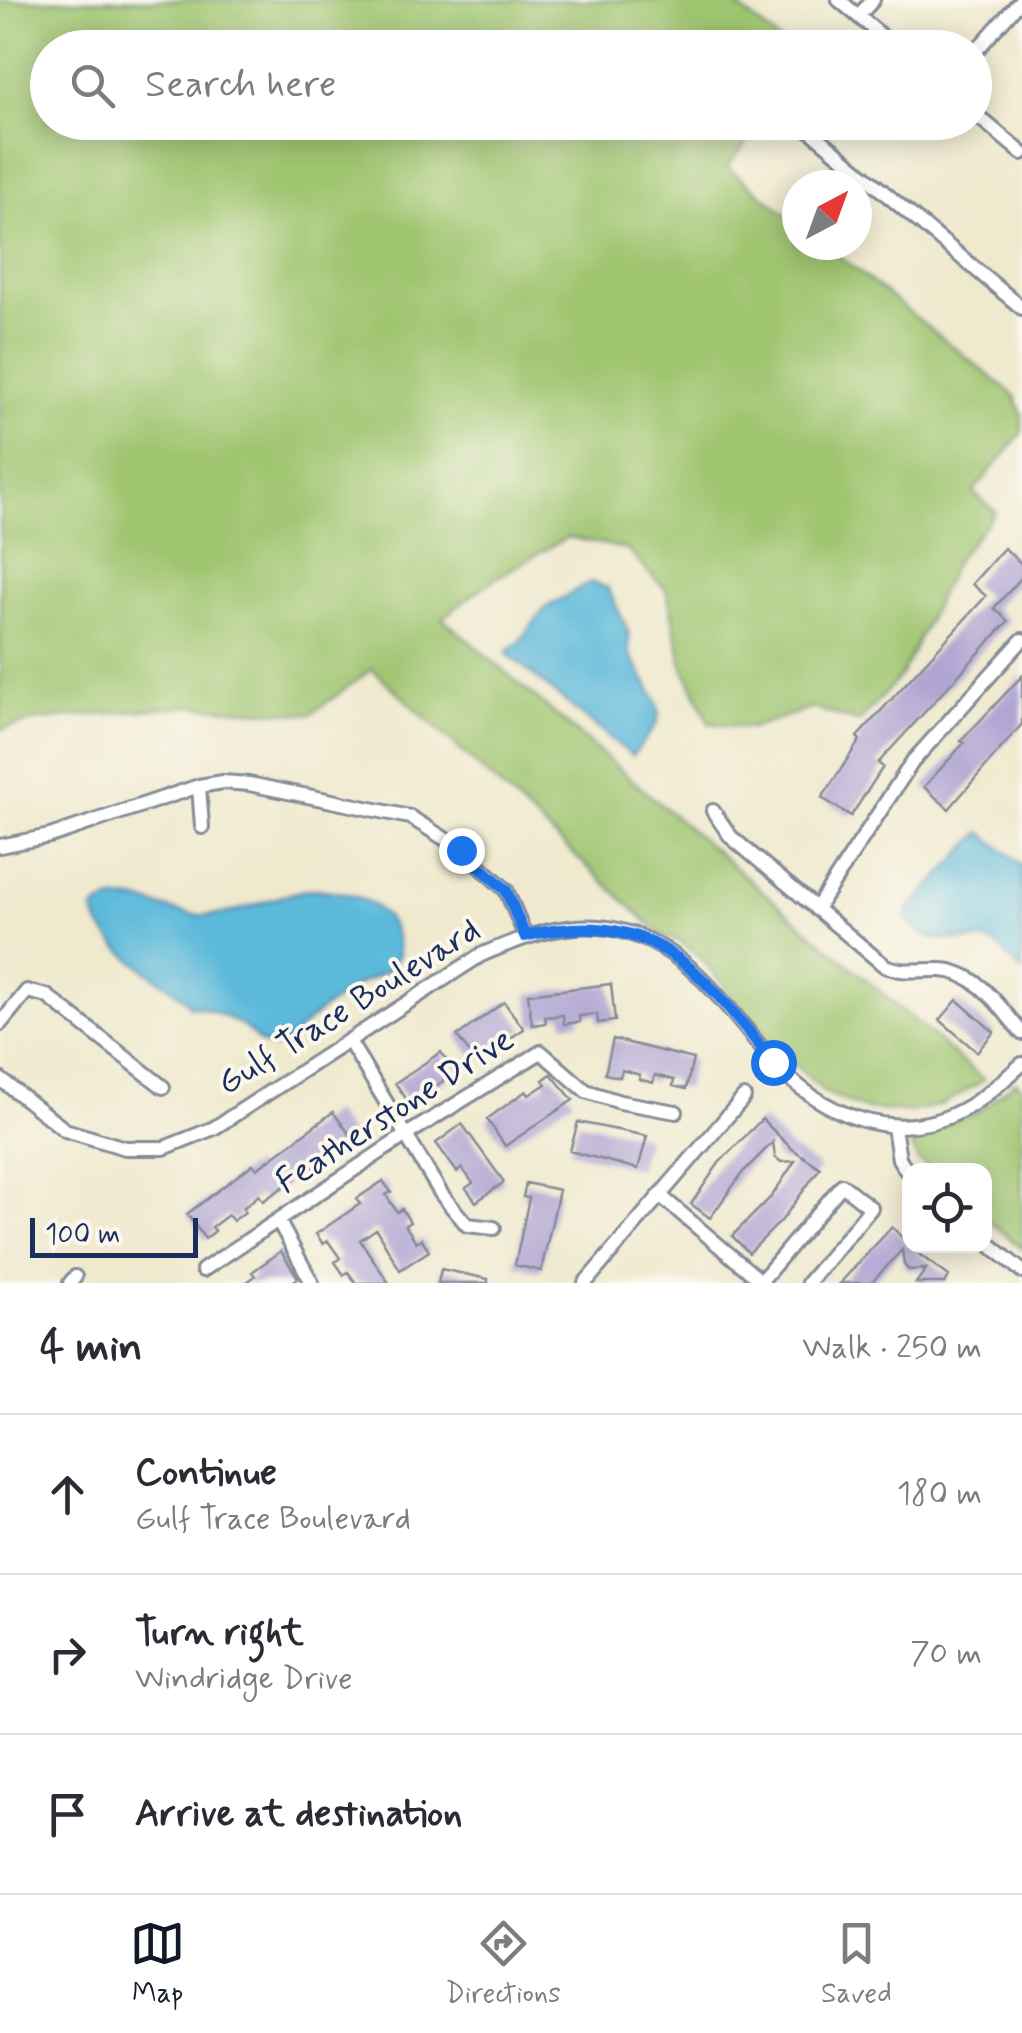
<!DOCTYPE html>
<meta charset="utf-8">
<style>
body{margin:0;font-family:Mynerve,sans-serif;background:#f7f7f7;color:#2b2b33}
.controls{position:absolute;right:30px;bottom:30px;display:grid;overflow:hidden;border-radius:20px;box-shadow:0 5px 25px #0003}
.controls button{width:90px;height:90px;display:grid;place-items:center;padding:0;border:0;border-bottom:2px solid #e1e1e2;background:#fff;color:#2b2b33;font:50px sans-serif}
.compass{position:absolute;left:782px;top:170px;width:90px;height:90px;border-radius:50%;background:#fff;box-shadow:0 5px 25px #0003;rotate:41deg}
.scale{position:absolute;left:30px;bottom:25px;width:168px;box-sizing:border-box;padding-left:10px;border:5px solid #1b2f5e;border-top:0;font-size:28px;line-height:35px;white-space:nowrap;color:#1b2f5e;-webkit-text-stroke:8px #fbf7ec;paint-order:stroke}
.stop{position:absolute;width:30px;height:30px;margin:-22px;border:8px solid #1a73e8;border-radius:50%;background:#fff}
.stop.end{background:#1a73e8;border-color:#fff;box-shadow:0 2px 10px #0008}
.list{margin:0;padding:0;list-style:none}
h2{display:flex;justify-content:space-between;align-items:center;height:130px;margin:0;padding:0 40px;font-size:42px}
h2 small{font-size:32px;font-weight:400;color:#7c7c81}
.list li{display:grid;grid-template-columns:65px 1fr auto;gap:30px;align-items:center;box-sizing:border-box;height:160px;padding:0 40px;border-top:2px solid #e1e1e2}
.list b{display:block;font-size:38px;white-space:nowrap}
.list p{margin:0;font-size:32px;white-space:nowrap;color:#7c7c81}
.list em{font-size:32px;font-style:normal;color:#7c7c81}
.icon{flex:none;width:55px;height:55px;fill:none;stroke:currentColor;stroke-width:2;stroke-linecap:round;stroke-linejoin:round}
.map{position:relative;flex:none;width:1022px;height:1283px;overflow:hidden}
.search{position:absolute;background:#fff;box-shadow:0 5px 25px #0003;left:30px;right:30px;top:30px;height:110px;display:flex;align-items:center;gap:25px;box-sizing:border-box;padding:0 35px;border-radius:55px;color:#7c7c81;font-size:38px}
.sheet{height:610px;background:#fff}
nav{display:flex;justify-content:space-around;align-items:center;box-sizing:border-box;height:140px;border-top:2px solid #e1e1e2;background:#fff;font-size:28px;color:#7c7c81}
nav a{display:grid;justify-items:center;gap:5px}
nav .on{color:#111827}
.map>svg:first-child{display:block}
</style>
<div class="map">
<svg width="1022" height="1283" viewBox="0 0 1022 1283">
<rect width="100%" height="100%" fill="#fbf7ec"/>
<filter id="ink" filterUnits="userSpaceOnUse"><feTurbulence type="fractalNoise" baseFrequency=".01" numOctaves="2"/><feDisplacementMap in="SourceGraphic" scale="20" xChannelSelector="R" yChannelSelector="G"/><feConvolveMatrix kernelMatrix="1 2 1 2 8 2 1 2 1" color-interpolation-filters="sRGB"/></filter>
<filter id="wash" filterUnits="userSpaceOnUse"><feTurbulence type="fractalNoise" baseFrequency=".0048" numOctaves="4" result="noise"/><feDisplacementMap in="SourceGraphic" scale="40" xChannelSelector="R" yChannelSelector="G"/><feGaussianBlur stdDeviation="2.25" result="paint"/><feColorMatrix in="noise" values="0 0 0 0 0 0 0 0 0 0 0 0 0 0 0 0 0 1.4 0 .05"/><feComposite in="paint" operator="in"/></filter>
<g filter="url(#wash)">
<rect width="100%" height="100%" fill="#efe9ce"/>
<!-- green -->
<path fill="#9fc56f" stroke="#5d7a66" stroke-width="2.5" d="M0 0H730L787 47 48 48V122L763 123 727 167 797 223V245H825L1015 396 1022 414V433L973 492 996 512 956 560 902 674 859 722 813 708 750 728 709 723 682 663 667 591 626 549 568 537 494 579 442 618 984 1080 943 1104 910 1112 864 1109 824 1092 764 1036 700 957 677 940 665 938 372 669 311 714 188 706 38 720 0 730Z
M1016 1081 1022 1087V1249L985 1217 984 1170H930L917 1159 910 1142 920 1132 976 1113Z"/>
<!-- water -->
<path fill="#5cb9da" stroke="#3c749c" stroke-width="2.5" d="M590 582 608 588 628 631 630 654 656 700 659 712 657 724 632 756 506 653 519 642 545 608Z
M981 832 1022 865V971C1012 962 999 943 986 941 957 937 925 948 906 919L909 909Z
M312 889C354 891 400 905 398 957L387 971 357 985 320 1011 286 1042 273 1048C259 1045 253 1033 241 1025 227 1016 205 1007 189 1006L186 1000C157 975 104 949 93 910 122 884 165 913 198 915 235 918 275 894 312 889Z"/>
<g id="blocks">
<!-- building -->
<path fill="#b0a5d3" d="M1004 548 1022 564V577L994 608 1008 621 878 763 883 767 851 816 822 798 860 740 857 737 986 596 972 584Z
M1022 676V724L949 809 924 787 964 743 961 741Z
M611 984 615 1021 598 1023 597 1014 579 1016 580 1022 564 1024 563 1015 545 1017 546 1023 532 1025 528 994Z
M957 1000 994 1032 977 1052 940 1020Z
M504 1002 524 1029 476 1061 457 1036Z
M613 1039 693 1059 686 1089 673 1086 674 1080 655 1075 653 1083 639 1079 640 1075 622 1070 620 1077 605 1074Z
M441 1052 455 1073 410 1104 395 1083Z
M551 1074 573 1100 505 1146 487 1119 526 1091 529 1095 546 1084 543 1080Z
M333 1112 354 1140 343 1149 339 1143 312 1169 308 1164 292 1175 295 1179 263 1201 259 1195 243 1208 245 1212 233 1221 228 1215 212 1227 215 1231 205 1239 187 1214 253 1164 257 1169Z
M762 1119 791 1148 820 1168 782 1220 749 1253 732 1236 772 1196 795 1161 781 1162 775 1157 773 1142 743 1172 710 1218 691 1204 719 1163Z
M578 1122 647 1136 638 1169 570 1151Z
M462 1124 504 1182 476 1202 466 1188 473 1183 462 1168 457 1172 436 1143Z
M383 1181 391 1192 386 1195 397 1212 402 1209 410 1222 405 1225 416 1242 422 1239 429 1251 400 1270 376 1229 360 1240 389 1283H356L348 1272 344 1275 335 1262 340 1258 328 1241 323 1244 316 1234 360 1204 356 1199Z
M526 1183 559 1190 541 1271 515 1265 529 1198 523 1197Z
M892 1227 916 1252 949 1276 945 1283H916L926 1269 909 1270 904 1265 902 1250 871 1283H840Z
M281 1251 298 1278 291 1283H246L255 1276 252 1272Z
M441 1269 488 1279V1283H438Z"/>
</g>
</g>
<g filter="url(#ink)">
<use href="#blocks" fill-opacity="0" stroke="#858c96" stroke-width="2.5"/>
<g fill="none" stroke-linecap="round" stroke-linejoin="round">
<defs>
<path id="minor" d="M839 0 896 48
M858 16 873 0
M974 53 1021 0
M974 113 1022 153
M800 122 1022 308
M199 786 202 827
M713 811 731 837 885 966C905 974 921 969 941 970 979 972 1000 1008 1022 1033
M0 846 50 836 199 786 223 782 249 784 410 817 461 849 506 890 525 935
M816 909 913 761 1022 640
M0 1024 27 991 47 996 163 1087
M349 1041 442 1195 467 1225 494 1228
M0 1079 65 1130 125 1148H164L214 1128 481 955C526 935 580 916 629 933 694 954 728 1009 770 1058 819 1116 899 1148 968 1107 988 1095 1005 1079 1022 1064
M894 1127 899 1159 910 1176
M662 1197 763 1283
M279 1222 312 1283
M984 1240 1022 1271
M203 1270 406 1135 541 1052 586 1091 620 1102 676 1112
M761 1281 842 1185 871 1208 808 1283
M70 1283 75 1277
M585 1283 744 1097"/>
</defs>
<!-- minor casing -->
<use href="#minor" stroke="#858c96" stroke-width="18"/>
<!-- minor -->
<use href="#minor" stroke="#fff" stroke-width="12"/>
</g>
</g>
<g fill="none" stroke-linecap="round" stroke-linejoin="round" filter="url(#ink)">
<!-- route -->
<path stroke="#1a73e8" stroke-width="12" d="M461 850 506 890 525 936C654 906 700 970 773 1062"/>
</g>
<g text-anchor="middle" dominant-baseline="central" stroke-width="8" stroke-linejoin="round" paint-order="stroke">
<!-- street labels -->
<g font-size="35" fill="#1b2f5e" stroke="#fbf7ec">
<text transform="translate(349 1007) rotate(-32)">Gulf Trace Boulevard</text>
<text transform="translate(395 1111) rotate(-33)">Featherstone Drive</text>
</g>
</g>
</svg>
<div class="controls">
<button><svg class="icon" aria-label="locate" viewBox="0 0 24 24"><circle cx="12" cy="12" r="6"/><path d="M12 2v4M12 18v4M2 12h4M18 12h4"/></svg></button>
</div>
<svg class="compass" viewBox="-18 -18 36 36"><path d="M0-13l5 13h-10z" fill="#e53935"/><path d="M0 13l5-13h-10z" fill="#7c7c81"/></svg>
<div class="scale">100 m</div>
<div class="stop" style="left:773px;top:1062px"></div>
<div class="stop end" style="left:461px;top:850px"></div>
<div class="search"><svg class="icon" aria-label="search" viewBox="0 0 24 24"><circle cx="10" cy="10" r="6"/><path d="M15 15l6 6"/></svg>Search here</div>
</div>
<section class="sheet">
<h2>4 min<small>Walk · 250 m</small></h2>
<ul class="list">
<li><svg class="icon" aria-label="ahead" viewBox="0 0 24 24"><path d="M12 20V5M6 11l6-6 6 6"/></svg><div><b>Continue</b><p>Gulf Trace Boulevard</p></div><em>180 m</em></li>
<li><svg class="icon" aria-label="right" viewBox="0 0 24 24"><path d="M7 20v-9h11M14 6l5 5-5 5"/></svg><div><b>Turn right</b><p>Windridge Drive</p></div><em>70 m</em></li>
<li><svg class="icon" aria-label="arrive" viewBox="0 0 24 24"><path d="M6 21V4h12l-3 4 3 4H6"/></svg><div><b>Arrive at destination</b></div></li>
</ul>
</section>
<nav>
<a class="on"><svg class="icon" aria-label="map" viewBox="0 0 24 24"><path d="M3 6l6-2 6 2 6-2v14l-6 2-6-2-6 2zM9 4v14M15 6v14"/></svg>Map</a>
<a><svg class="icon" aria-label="directions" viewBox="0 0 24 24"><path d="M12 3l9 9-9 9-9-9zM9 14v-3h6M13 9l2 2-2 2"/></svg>Directions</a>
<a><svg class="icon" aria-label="saved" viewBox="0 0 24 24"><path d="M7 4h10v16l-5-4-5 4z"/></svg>Saved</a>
</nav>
